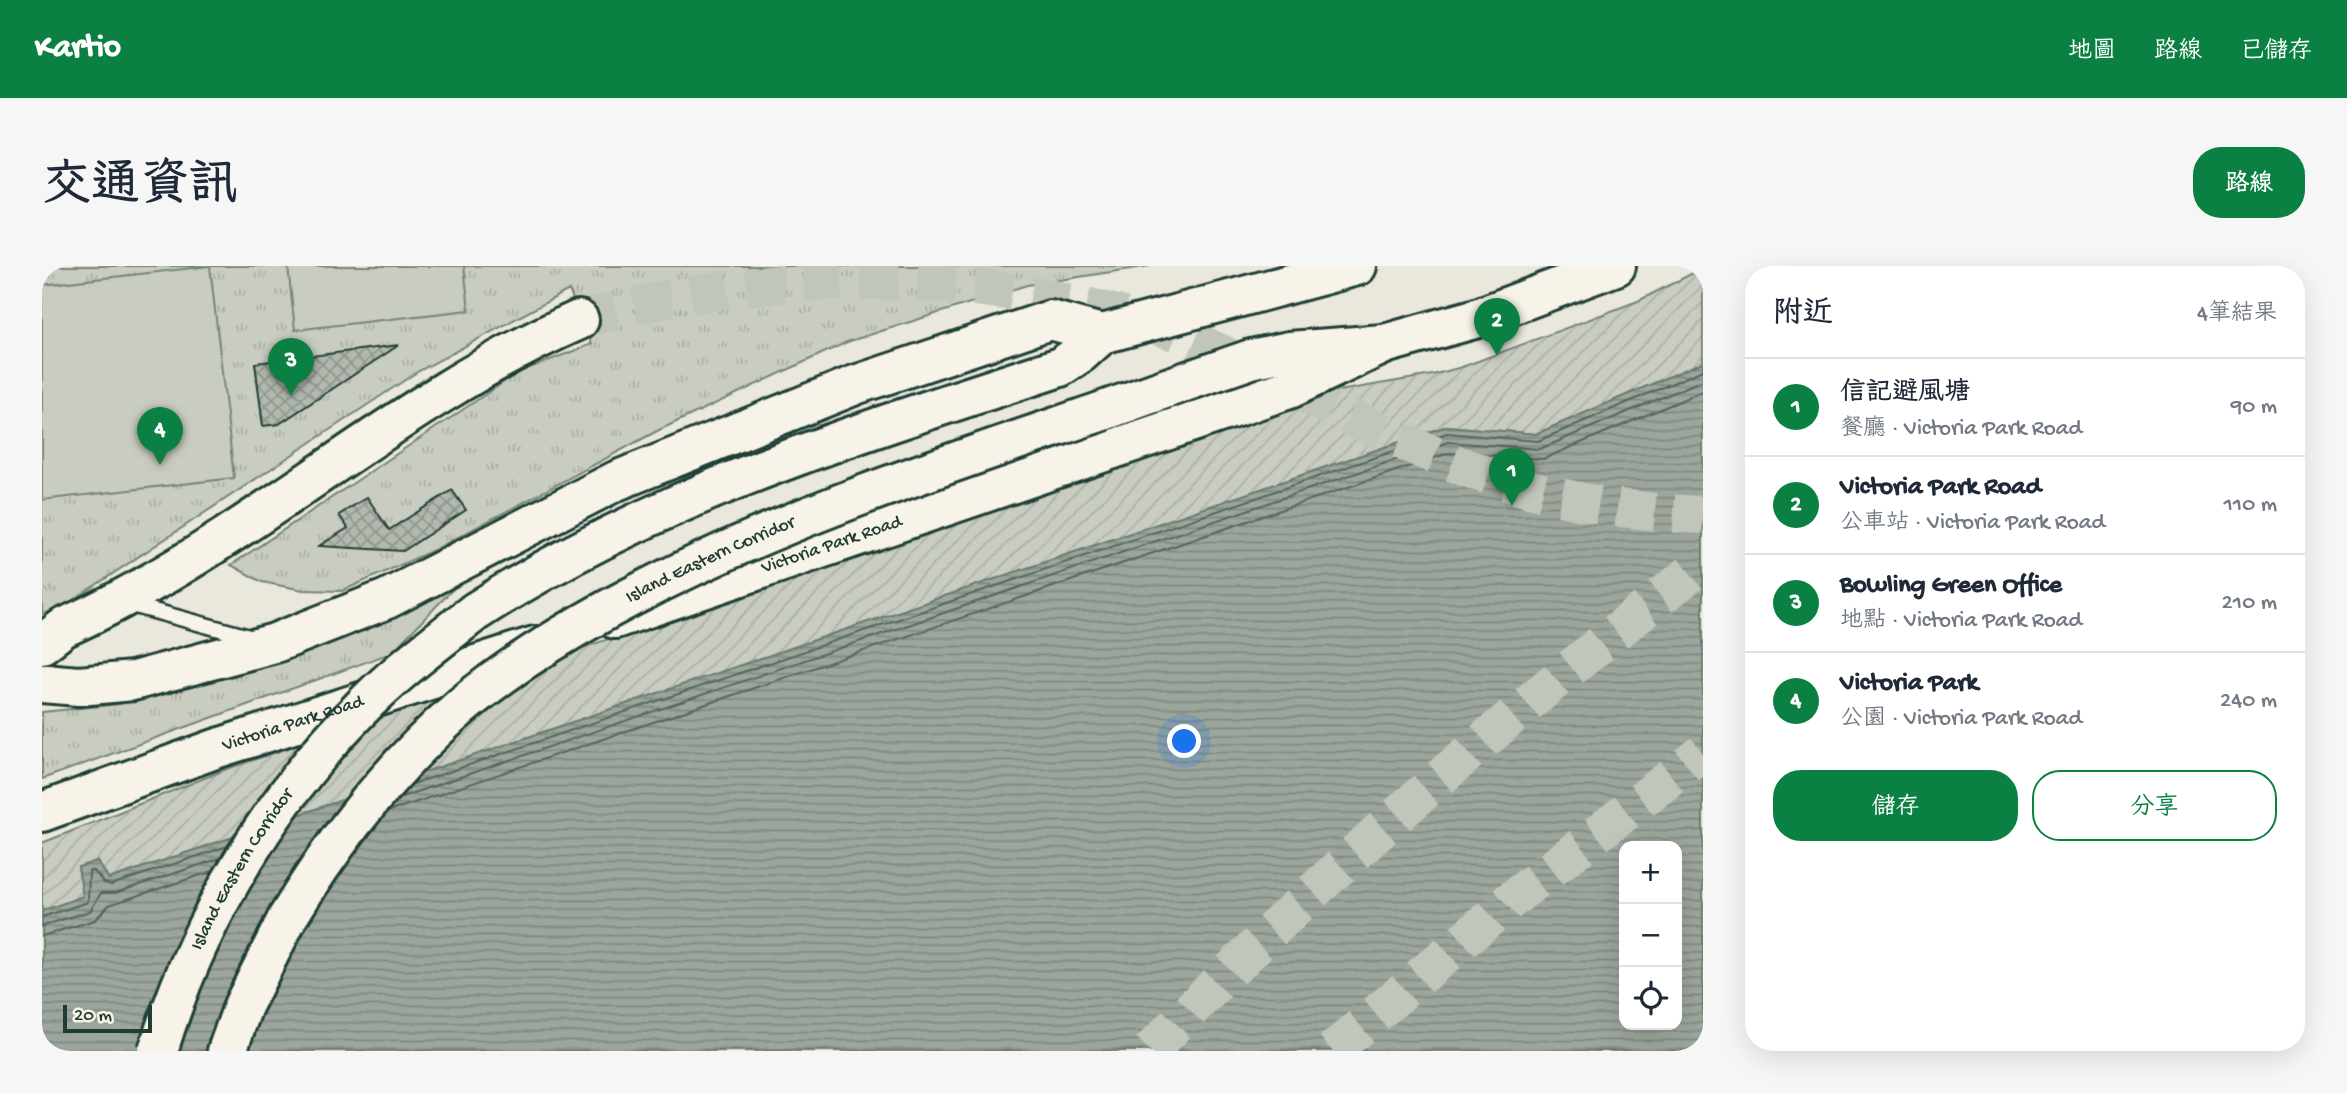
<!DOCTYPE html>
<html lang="zh-TW">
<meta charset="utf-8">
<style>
body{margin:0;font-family:"Gochi Hand","LXGW WenKai TC",sans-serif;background:#f6f6f7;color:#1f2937}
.controls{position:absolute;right:21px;bottom:21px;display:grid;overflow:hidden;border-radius:14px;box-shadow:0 7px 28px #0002}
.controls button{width:63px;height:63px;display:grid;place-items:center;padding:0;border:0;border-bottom:2px solid #e0e1e3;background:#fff;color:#1f2937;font:35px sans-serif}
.scale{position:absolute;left:21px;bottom:18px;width:89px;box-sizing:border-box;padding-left:7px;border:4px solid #1f3d34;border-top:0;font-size:19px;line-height:24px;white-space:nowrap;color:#1f3d34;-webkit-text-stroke:5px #f7f3e8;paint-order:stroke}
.you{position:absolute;left:1143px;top:476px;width:24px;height:24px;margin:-18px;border:5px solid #fff;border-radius:50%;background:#1a73e8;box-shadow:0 0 0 10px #1a73e833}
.badge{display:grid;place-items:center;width:46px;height:46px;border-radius:50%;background:#0b8043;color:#fff;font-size:23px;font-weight:700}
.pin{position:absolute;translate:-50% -58px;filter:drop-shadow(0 2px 4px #0008)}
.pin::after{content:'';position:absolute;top:37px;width:24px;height:21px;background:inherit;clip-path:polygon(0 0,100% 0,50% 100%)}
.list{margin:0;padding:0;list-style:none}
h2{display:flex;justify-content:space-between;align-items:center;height:91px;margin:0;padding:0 28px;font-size:30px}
h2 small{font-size:23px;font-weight:400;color:#747a83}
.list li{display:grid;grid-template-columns:46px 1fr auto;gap:21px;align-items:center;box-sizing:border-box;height:98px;padding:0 28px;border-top:2px solid #e0e1e3}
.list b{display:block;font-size:26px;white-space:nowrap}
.list p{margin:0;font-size:23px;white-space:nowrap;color:#747a83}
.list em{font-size:23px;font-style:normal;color:#747a83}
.actions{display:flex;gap:14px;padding:21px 28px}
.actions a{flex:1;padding:16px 0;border:2px solid #0b8043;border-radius:28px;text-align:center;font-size:24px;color:#0b8043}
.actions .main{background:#0b8043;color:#fff}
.icon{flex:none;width:38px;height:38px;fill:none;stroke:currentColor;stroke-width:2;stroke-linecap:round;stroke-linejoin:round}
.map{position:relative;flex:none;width:1661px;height:785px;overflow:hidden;border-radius:28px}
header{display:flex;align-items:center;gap:42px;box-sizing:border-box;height:98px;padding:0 35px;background:#0b8043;color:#fff}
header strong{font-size:33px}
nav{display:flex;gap:38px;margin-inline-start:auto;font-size:24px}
.intro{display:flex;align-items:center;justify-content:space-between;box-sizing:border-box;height:168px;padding:0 42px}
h1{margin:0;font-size:49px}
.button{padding:18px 32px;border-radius:28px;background:#0b8043;color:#fff;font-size:24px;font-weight:700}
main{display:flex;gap:42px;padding:0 42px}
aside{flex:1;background:#fff;border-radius:28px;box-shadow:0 7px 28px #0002}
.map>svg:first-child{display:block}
</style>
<header>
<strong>Kartio</strong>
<nav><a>地圖</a><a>路線</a><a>已儲存</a></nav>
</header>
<div class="intro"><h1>交通資訊</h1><a class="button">路線</a></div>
<main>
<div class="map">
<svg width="1661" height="785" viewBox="0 0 1661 785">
<defs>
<pattern id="grass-tufts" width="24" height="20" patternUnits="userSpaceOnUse" patternTransform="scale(1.75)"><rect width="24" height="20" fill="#c8ccc1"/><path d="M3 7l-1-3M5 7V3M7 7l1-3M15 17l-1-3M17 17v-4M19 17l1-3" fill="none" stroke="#abb0a6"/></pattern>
<pattern id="garden-furrows" width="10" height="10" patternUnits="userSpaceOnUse" patternTransform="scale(1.75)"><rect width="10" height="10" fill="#c8ccc1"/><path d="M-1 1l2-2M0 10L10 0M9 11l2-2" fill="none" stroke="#abb0a6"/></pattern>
<pattern id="water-rules" width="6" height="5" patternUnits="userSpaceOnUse" patternTransform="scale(1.75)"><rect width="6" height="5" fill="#9ca69c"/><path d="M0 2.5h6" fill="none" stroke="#7f8880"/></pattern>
<pattern id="building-cross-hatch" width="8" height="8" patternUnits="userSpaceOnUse" patternTransform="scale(1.75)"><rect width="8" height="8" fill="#b2b8ae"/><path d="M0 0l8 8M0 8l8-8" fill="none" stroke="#90978e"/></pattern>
</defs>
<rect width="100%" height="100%" fill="#eae8dd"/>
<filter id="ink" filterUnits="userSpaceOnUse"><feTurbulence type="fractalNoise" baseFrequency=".0143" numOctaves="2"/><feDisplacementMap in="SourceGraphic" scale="14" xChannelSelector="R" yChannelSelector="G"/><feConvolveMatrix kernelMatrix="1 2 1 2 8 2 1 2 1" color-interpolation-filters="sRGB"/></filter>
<g filter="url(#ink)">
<!-- grass -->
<path fill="url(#grass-tufts)" stroke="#74847a" stroke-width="2" d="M0 0H1108L985 19 805 76 617 164 392 284 300 325 261 324 220 316 189 299 477 106 550 78 527 24 375 106 16 344 0 348Z
M412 322 349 387 0 513V446L78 438Z"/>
<!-- garden -->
<path fill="url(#garden-furrows)" stroke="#74847a" stroke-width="2" d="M1661 2V96L1494 168 1405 160 67 613 55 595 36 602 42 630 0 645V577L185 503 1291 126 1390 109 1420 101 1596 35Z"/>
<!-- pitch -->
<path fill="#c8ccc1" stroke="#74847a" stroke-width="2" d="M168 0 192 212 0 234V19Z
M246 0H422L427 44 253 64Z"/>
<!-- water -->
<path fill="url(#water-rules)" stroke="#6a7c72" stroke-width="2" fill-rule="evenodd" d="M1661 96V785H0V645L41 630 36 601 55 595 67 613 1405 160 1494 168ZM1582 580H1635V759H1582Z"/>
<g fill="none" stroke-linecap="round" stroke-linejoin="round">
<!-- shore -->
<path stroke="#51675e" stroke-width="2" d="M371 518 1405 167 1496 175 1661 104
M359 531 1406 176 1498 183 1661 114
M345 546 1407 187 1501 193 1661 125
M0 651 46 636 47 605H52L62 617 69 619 186 580
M0 660 48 645 59 627H73L179 592
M0 670 53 654 67 639 171 605"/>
</g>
<!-- building -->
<path fill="url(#building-cross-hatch)" stroke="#1f3d34" stroke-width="2" d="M357 79 237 158 221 160 213 97Z
M410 224 424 244 361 285 277 280 306 262 297 249 325 231 347 264Z"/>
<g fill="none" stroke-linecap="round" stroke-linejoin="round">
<!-- trunk-tunnel -->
<path stroke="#c1c6bb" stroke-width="38" stroke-dasharray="38 19" stroke-linecap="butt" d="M537 54C729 0 941 0 1130 65 1252 118 1369 191 1498 226 1551 240 1606 247 1661 249"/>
<!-- motorway-tunnel -->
<path stroke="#c1c6bb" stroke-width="38" stroke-dasharray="38 19" stroke-linecap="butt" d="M1108 785C1280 608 1465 448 1661 298
M1290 785 1470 633 1661 487"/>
<defs>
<path id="service" d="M86 338 211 372"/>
<g id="primary">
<path id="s1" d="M573 353 1247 123 1340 79"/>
<path d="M0 417 37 420 91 415 233 377 345 333 574 215 813 119 1008 54 1060 68"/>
<path id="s2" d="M0 546 173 483 493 380"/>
</g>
<path id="trunk" d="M1060 68 1315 0
M1342 78 1432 53 1574 0
M0 378 21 362C205 279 352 135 537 54"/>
<path id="motorway" d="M1209 93 1247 85 1342 78
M1061 145 1128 121
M433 346C613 229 816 167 1018 101L1039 87 1060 68
M185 785 201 740 246 651"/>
</defs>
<!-- service casing -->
<use href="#service" stroke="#1f3d34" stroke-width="19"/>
<!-- primary casing -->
<use href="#primary" stroke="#1f3d34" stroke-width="44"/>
<!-- trunk casing -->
<use href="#trunk" stroke="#1f3d34" stroke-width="44"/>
<!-- motorway casing -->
<use href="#motorway" stroke="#1f3d34" stroke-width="44"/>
<!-- service -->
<use href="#service" stroke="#f7f3e8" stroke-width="14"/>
<!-- primary -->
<use href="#primary" stroke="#f7f3e8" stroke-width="38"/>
<!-- trunk -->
<use href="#trunk" stroke="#f7f3e8" stroke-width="38"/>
<!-- motorway -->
<use href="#motorway" stroke="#f7f3e8" stroke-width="38"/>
<defs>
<g id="motorway-bridge">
<path d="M1128 121 1209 93"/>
<path id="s3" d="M246 651C294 572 349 501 420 440 471 397 530 362 589 331 739 252 900 200 1061 145"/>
<path id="s4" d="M116 785C155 655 230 530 327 434 360 402 397 374 433 346"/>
</g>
</defs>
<!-- motorway-bridge casing -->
<use href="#motorway-bridge" stroke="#1f3d34" stroke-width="44" stroke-linecap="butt"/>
<!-- motorway-bridge -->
<use href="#motorway-bridge" stroke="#f7f3e8" stroke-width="38"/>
</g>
</g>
<g text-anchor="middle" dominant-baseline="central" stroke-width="6" stroke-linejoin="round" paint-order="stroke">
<!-- street labels -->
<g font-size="19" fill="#1f3d34" stroke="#f7f3e8">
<text stroke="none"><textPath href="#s1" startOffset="229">Victoria Park Road</textPath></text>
<text stroke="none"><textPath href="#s3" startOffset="564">Island Eastern Corridor</textPath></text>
<text stroke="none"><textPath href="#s2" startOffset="266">Victoria Park Road</textPath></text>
<text stroke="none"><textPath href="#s4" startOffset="201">Island Eastern Corridor</textPath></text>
</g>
</g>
</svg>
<div class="controls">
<button>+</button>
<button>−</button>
<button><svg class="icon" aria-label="locate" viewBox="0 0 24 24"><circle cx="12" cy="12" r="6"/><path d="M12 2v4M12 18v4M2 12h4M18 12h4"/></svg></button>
</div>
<div class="scale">20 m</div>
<div class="you"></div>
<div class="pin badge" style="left:1470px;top:240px">1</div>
<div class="pin badge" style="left:1455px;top:90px">2</div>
<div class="pin badge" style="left:249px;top:130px">3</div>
<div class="pin badge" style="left:118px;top:199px">4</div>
</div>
<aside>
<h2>附近<small>4筆結果</small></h2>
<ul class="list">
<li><span class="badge">1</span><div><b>信記避風塘</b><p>餐廳 · Victoria Park Road</p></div><em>90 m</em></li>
<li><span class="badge">2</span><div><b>Victoria Park Road</b><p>公車站 · Victoria Park Road</p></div><em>110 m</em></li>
<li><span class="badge">3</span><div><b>Bowling Green Office</b><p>地點 · Victoria Park Road</p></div><em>210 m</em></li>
<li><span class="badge">4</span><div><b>Victoria Park</b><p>公園 · Victoria Park Road</p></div><em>240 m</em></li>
</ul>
<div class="actions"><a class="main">儲存</a><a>分享</a></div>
</aside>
</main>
